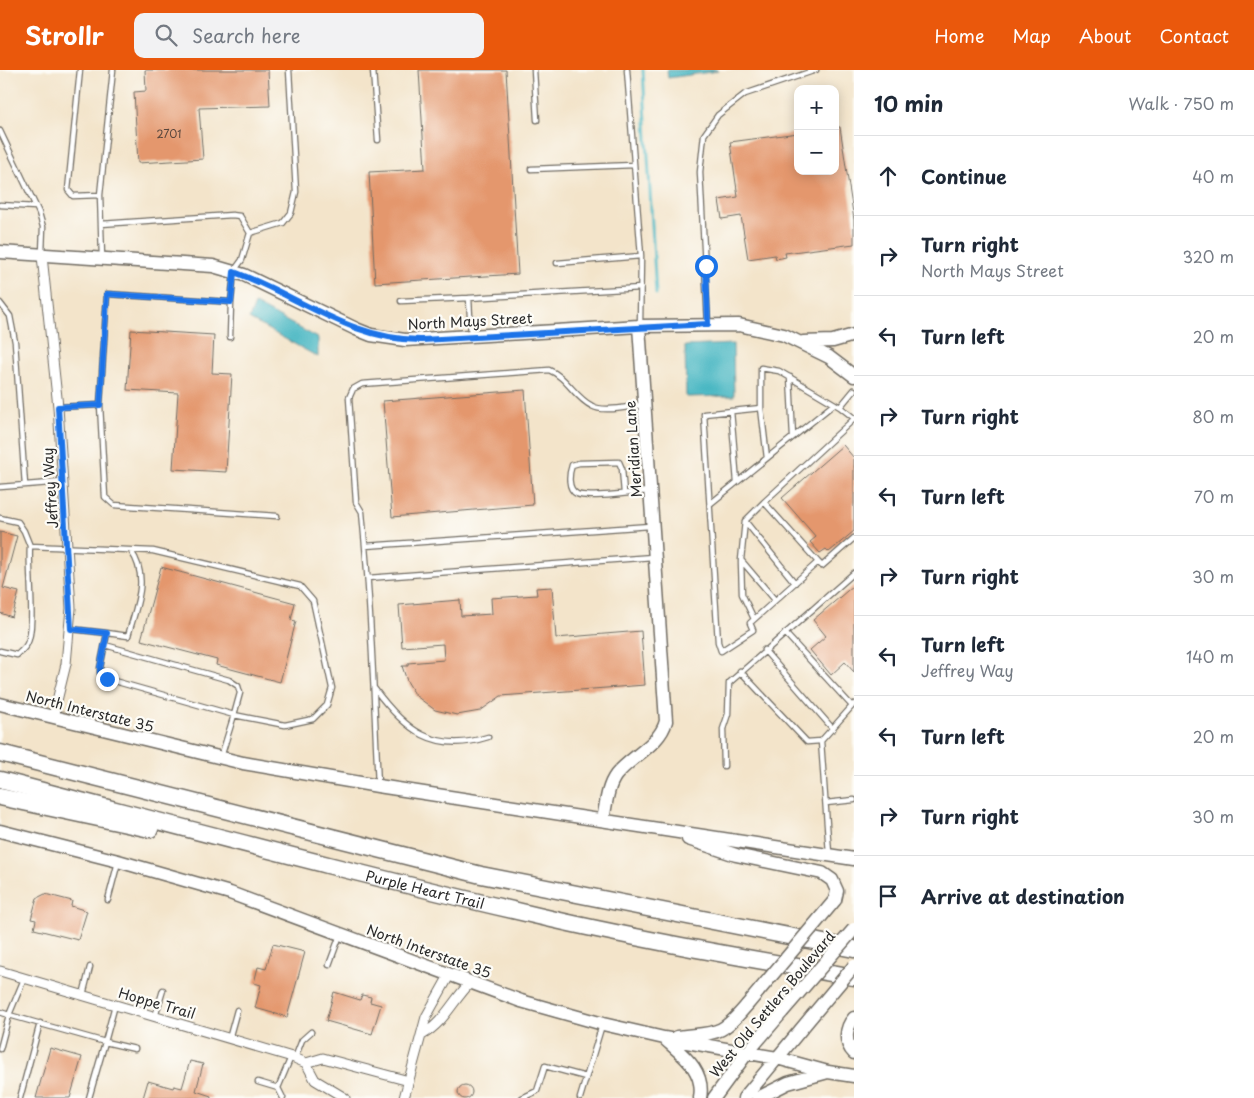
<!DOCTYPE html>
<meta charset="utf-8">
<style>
body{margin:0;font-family:"Playpen Sans",sans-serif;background:#f2f2f3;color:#1f2937}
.controls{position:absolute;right:15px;top:15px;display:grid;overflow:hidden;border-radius:10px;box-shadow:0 2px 12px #0003}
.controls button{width:45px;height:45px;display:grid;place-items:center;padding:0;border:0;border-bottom:1px solid #e0e1e3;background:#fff;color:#1f2937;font:25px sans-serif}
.stop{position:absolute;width:15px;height:15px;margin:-11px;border:4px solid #1a73e8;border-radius:50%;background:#fff}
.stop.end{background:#1a73e8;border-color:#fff;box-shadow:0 1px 5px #0008}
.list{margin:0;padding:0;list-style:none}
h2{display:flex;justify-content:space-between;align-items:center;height:65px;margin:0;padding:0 20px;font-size:21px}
h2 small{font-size:16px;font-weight:400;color:#747a83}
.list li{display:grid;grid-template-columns:32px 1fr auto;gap:15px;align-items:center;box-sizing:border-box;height:80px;padding:0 20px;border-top:1px solid #e0e1e3}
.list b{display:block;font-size:19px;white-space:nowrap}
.list p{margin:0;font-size:16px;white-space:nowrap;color:#747a83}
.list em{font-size:16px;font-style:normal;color:#747a83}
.icon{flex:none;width:28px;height:28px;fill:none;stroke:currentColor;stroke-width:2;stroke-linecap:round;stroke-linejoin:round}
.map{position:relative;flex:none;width:854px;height:1028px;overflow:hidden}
header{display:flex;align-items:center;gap:30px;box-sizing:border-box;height:70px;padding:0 25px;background:#ea580c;color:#fff}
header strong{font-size:24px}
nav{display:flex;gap:28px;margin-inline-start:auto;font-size:18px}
.search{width:350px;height:45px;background:#f2f2f3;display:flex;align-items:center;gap:12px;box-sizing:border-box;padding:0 18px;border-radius:10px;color:#747a83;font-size:19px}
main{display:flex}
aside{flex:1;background:#fff}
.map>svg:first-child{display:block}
</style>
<header>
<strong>Strollr</strong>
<div class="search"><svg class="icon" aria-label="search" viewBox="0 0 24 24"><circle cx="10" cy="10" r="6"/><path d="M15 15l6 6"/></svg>Search here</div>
<nav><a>Home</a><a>Map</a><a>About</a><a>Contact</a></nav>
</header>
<main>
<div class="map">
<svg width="854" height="1028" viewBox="0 0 854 1028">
<rect width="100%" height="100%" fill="#fdfcf7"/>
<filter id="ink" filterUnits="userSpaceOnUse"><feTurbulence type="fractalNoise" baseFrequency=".02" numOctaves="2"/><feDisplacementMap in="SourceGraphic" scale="10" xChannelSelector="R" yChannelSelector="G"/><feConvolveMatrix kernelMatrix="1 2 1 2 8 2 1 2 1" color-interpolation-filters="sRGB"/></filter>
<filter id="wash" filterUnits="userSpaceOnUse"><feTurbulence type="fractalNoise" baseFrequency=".0096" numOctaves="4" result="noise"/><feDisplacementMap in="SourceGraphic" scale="20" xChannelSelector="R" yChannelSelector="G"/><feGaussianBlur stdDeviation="1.12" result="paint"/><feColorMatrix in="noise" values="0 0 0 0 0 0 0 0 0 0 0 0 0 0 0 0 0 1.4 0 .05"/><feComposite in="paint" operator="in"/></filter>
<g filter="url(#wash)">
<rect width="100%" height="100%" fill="#f3e4ca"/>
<!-- water -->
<path fill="#49b7c3" stroke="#3a7177" d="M667 0H717L718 1 668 8Z
M255 234 318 268V287L249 249Z
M733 274 734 326 686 327 685 276Z"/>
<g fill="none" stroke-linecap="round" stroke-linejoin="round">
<!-- stream -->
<path stroke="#49b7c3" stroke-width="3" d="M643 0 656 224"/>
</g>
<g id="blocks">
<!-- building -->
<path fill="#e4976d" d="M145 0H268L270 36 199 38 203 89 138 93 134 22 146 21Z
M419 0H506L518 204 375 213 369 102 425 99Z
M835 57H840L854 150V174L785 183 786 187 776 189 775 185 748 189 741 146 722 149 719 130 738 127 730 72 798 63V101H835Z
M131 260 214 265 212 303 232 304 226 402 173 399 178 323 127 320Z
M525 320 533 435 392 447 383 331Z
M843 375 854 388V461L829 482 826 479 820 483 810 472 816 467 782 428Z
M0 462 17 466 3 518 19 522 12 547 0 543Z
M161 497 295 533 291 550 296 551 280 612 216 595 217 590 141 570Z
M854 515V602L845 592 831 605 810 580 826 566 813 550Z
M552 517 556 568 641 561 645 615 501 626 480 641 457 645 435 640 416 626 407 611 402 596H408V593L444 590 443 574 402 577 399 535 460 530 461 546 492 544 491 528 537 525 536 518Z
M45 824 72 831 71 836 87 841 78 870 34 859 36 850 31 849 37 828Z
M273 874 305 882 287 947 255 938 261 915 254 913 258 897 266 899Z
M334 922 360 930 362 925 371 927 370 932 381 935 372 964 326 951Z
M50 978 82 987 70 1028H36Z
M190 991 203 994 196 1021 211 1026V1028H143L148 1011 173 1018 174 1016 182 1018Z
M458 1022a7 7 0 1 1 14 0a7 7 0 1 1-14 0Z"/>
</g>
</g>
<g filter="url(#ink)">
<use href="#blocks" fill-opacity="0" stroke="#716c63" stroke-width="1"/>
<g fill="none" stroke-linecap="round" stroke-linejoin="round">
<defs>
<path id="lane" d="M80 0 68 120 73 126 100 125
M373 0 378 70
M534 0 537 50
M627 0 641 186 640 255
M0 61 39 143 43 157 42 183
M531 99 634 95
M0 135 36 137
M250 163 283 153 291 143 296 122 289 0
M102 187 100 125 113 0
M557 193 641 186
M401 231 469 228
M0 233 10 246 15 272 25 415
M708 254 700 102 704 65 718 45 745 24 816 0
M471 266 469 228 641 218
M230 267 231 232
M790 307 793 367
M100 335 107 224 231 232 234 201 242 190 250 163 240 146 232 145 101 154
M58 337 100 335 105 427 114 435 277 446
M840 337 854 320
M761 338 767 388
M731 341 737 412
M854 348 840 337 779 301 761 298V338L704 344 718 572 721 581 753 560 750 553 818 492 822 496 854 468
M0 417 63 412
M624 423 622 399 619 392 579 393 572 395C569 404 567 419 577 424 588 429 635 422 649 421
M710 434 834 334
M0 448 18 452 24 461 30 476
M745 451 764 432
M365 476 362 442 356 432 349 328 353 319 362 314 549 300C567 307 575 328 592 336 604 343 629 336 643 335
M741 491 742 524 754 549
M818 492 764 432 854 349
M368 508 653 487
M775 530 741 490 745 451 795 513
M71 559 107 563 100 598V603L107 609 234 645 240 623 238 616 229 610 105 575
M107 563 128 566C136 536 150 508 131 481
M785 563 852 636
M764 580 833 659
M0 581 17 585C20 582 25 578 27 574 36 559 28 498 30 476L153 481 300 516 313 531 332 618 327 635 313 649 285 655 234 645 221 687
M740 601 807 672 821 671
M374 618C405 660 434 684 488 667
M724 696 723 659 728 644 729 613 854 503
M378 715C374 635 372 555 365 476L650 456
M826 733 854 730
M829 783 821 671 854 634
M108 830 118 792
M329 895 340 865
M83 925 90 897
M115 935 105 972 135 979
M0 942 9 945 24 909
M155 947 163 920
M229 969 237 940
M0 979 9 945 105 972 89 1028
M295 988 302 970 311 962
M258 1012 278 1018 283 1028
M278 1018 291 987
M20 1028 40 953
M522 1028 537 1021 545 996 586 1007
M580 1028 602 955"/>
<path id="street" d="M42 186 58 337 71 538 66 594 53 647
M0 901 292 987 306 993 323 988 409 1011
M422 965C444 953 453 930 471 912
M306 993 315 1010 345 1028
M404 1028 426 947 450 904"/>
<path id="secondary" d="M0 182 213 196 244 205 356 259 371 265 405 270 639 256 739 255 784 265 829 287 854 306
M803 272 833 271 854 265
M0 634 243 693 378 716 854 789
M603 750C606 735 607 717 616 705 631 686 660 675 666 651L639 256
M0 761 118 791 230 823 521 931 603 954 664 968 777 988 828 1002 854 1006
M688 769 736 785 822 803 832 810 837 821 835 830
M854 948C845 958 844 973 854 983
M677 967C717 962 720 967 747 935
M666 970C684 986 705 1001 700 1028
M714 1028 747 983 782 942
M744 1028 812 946
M758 1028 788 1013 828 1002"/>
<g id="highway">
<path d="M0 683 481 805 854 879"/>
<path id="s1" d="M0 710C178 756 355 804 534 845 640 870 747 888 854 907"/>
<path d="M0 727 150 759"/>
</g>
</defs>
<!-- lane casing -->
<use href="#lane" stroke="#716c63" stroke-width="7"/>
<!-- street casing -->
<use href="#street" stroke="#716c63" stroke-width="11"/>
<!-- secondary casing -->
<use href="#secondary" stroke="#716c63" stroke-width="15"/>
<!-- highway casing -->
<use href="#highway" stroke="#716c63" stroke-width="19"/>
<!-- lane -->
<use href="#lane" stroke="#fff" stroke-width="4.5"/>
<!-- street -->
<use href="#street" stroke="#fff" stroke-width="9"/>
<!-- secondary -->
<use href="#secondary" stroke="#fff" stroke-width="12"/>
<!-- highway -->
<use href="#highway" stroke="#fff" stroke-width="16"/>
<defs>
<path id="secondary-bridge" d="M747 935 835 830
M782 942 854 859
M812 946 854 896"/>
</defs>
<!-- secondary-bridge casing -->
<use href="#secondary-bridge" stroke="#716c63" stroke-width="15" stroke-linecap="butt"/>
<!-- secondary-bridge -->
<use href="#secondary-bridge" stroke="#fff" stroke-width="12"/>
</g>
</g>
<g fill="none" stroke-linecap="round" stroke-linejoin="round" filter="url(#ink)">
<!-- route -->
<path stroke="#1a73e8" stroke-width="6" d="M107 609 100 603V598L107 563 71 559 58 337 100 335 107 224 231 232 234 202C297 225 352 271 422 270L708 254 706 196"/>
</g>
<g text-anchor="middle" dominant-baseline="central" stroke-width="4.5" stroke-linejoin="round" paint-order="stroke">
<!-- number labels -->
<g font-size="11" fill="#59463c">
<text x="169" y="63">2701</text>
</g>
<!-- street labels -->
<g font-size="14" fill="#2b2b2b" stroke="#fdfcf7">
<text transform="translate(470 251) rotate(-3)">North Mays Street</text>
<text transform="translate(633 379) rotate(-94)">Meridian Lane</text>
<text transform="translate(50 418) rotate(-94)">Jeffrey Way</text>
<text transform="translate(90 641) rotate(14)">North Interstate 35</text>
<text stroke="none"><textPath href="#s1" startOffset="439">Purple Heart Trail</textPath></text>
<text transform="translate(429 881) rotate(20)">North Interstate 35</text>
<text transform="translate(157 933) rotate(16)">Hoppe Trail</text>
<text transform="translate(772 934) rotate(-50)">West Old Settlers Boulevard</text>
</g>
</g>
</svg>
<div class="controls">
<button>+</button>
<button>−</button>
</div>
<div class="stop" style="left:706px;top:196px"></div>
<div class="stop end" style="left:107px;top:609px"></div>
</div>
<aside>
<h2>10 min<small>Walk · 750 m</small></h2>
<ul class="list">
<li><svg class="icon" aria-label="ahead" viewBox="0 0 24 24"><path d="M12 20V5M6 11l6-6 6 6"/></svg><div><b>Continue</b></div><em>40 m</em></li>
<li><svg class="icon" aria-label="right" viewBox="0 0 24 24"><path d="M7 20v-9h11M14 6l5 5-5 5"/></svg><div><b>Turn right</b><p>North Mays Street</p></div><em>320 m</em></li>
<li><svg class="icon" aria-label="left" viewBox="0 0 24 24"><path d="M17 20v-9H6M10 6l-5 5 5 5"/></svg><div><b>Turn left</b></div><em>20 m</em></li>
<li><svg class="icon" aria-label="right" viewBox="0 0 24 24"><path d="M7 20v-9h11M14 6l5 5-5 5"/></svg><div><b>Turn right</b></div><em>80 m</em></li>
<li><svg class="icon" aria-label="left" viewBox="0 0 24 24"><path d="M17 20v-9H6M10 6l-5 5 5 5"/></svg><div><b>Turn left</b></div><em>70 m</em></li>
<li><svg class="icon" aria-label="right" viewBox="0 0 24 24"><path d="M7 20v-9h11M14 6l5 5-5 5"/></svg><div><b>Turn right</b></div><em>30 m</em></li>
<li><svg class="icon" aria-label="left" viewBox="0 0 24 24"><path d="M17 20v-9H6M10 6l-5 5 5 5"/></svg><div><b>Turn left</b><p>Jeffrey Way</p></div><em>140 m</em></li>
<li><svg class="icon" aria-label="left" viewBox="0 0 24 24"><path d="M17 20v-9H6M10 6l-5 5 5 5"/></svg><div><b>Turn left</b></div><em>20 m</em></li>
<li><svg class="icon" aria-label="right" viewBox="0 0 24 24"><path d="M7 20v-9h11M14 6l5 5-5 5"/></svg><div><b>Turn right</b></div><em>30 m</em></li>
<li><svg class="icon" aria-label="arrive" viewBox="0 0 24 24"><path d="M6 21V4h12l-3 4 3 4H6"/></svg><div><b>Arrive at destination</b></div></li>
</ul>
</aside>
</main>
